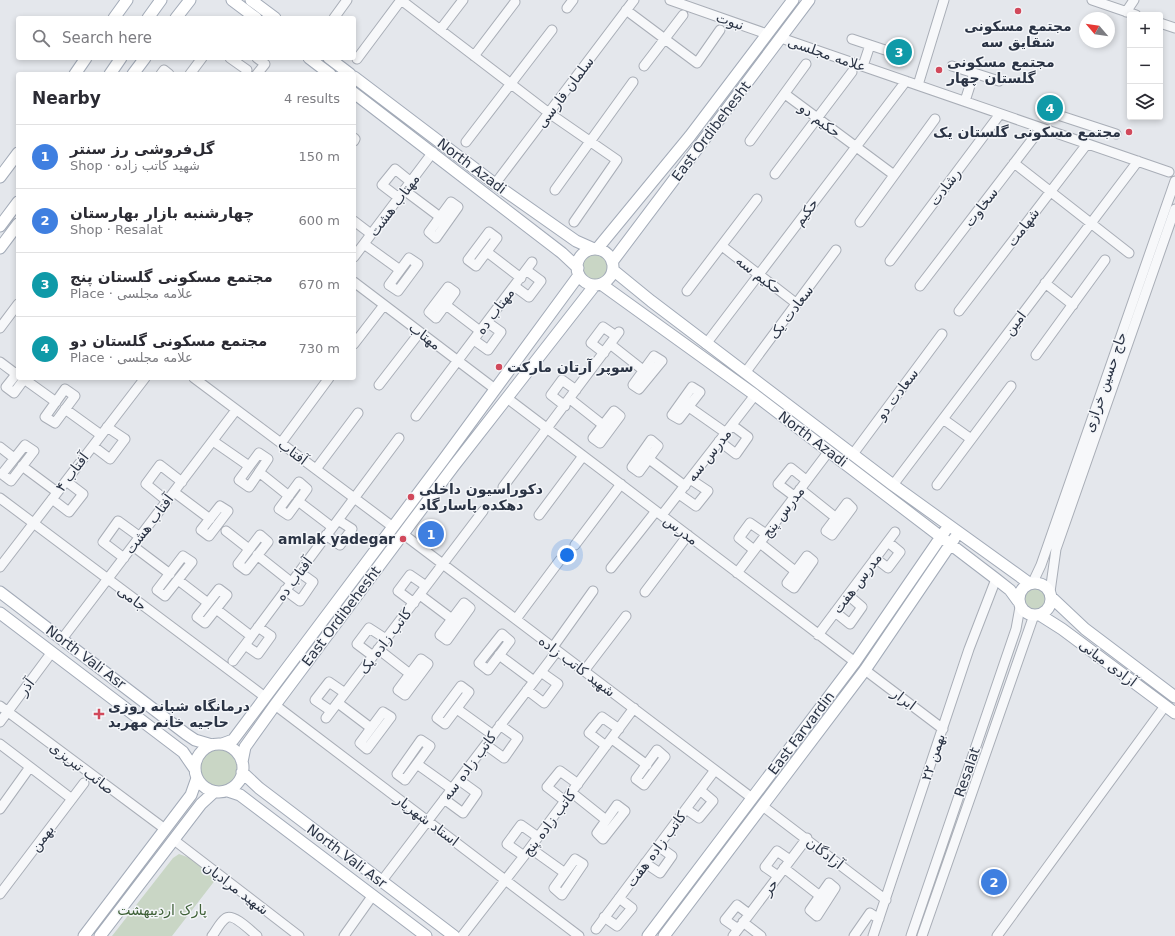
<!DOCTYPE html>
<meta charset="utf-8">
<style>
body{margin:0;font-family:"DejaVu Sans",Vazirmatn,sans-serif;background:#f7f7f7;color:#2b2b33}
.controls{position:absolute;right:12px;top:12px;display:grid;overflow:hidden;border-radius:4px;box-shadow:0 2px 6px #0003}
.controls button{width:36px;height:36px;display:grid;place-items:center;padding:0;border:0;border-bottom:1px solid #e1e1e2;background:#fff;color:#2b2b33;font:20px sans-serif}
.compass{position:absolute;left:1079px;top:12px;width:36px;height:36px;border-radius:50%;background:#fff;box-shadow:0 2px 6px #0003;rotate:299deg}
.you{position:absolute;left:567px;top:555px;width:14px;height:14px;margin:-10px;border:3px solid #fff;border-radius:50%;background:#1a73e8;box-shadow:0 0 0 6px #1a73e833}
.badge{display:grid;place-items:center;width:26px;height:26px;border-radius:50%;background:#0f766e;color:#fff;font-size:13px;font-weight:700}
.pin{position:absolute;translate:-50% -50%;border:2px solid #fff;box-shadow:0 1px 4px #0006}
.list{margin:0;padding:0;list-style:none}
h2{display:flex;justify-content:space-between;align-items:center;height:52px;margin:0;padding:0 16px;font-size:17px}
h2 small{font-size:13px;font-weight:400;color:#7c7c81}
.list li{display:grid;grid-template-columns:26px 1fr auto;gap:12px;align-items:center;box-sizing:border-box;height:64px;padding:0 16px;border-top:1px solid #e1e1e2}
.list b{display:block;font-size:15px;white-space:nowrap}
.list p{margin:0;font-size:13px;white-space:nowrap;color:#7c7c81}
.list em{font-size:13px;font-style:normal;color:#7c7c81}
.icon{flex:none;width:22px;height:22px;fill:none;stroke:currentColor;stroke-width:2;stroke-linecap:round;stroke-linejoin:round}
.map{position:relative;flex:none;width:1175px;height:936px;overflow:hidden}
.search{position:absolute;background:#fff;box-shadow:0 2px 6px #0003;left:16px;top:16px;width:340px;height:44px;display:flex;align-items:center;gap:10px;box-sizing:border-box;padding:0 14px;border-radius:4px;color:#7c7c81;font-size:15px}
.panel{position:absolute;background:#fff;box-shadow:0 2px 6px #0003;left:16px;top:72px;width:340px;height:308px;border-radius:4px}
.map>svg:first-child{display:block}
</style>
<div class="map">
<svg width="1175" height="936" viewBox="0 0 1175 936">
<rect width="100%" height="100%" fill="#e4e7ec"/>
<!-- green -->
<path fill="#c9d6c5" d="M581 267a14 14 0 1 1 28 0a14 14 0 1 1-28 0Z
M1021 599a13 13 0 1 1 26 0a13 13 0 1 1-26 0Z
M200 768a19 19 0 1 1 38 0a19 19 0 1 1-38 0Z
M179 854 190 858 216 879 172 936H112L173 858Z"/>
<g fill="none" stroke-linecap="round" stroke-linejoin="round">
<defs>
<path id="minor" d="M401 0 549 113 617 160 574 222
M670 0 767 34
M1092 0 1136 15
M567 8 573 0
M626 10 697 63 720 30
M1126 12 1134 0
M334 18 347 0
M1160 23 1175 28
M440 30 463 0
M781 38 1169 172
M852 39 888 51
M474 56 515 2
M230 58 247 70
M357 59 401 0
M644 66 683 15
M863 66 870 45
M952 66 999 81
M161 74 164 70 169 74
M190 74 202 58
M257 74 265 64 257 58
M918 85 944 0
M785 94 894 175
M965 101 974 73
M1058 115 1116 134
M354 138 355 139 354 141
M750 141 806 64
M466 142 552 30
M1014 163 1129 253
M775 174 852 72
M495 184 634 0
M404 190 440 217
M555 190 633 82
M399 198 382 185 395 169 411 182
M451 202 458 207 436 238 429 232Z
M354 221 371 234
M860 222 935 119
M489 232 497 238 476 266 468 260Z
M364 244 400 270
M722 246 797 304
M487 252 521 278
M354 257 433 152
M409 258 418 264 398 291 389 285Z
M890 261 1000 114
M354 282 495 389
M1045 283 1073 305
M514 286 529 297 541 281 526 270
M920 286 1041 128
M448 287 455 292 436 318 429 312Z
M687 291 757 199
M446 305 480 331
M959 311 1087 144
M0 328 18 304
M474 340 488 350 501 332 487 322
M354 344 384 305
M610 344 643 370
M706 344 906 81
M604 353 591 343 603 327 616 336
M1036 355 1105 260
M654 356 662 361 639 389 633 385Z
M0 362 16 374
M18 372 6 387 14 393 25 378
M745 373 836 250
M194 378 393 527
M24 379 56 402
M379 385 420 332
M692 387 700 392 679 419 672 415Z
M65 389 75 396 55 423 45 417Z
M507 398 855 662
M570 399 603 425
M565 406 551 395 562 380 576 390
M689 407 726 433
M65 409 101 435
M614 411 620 416 600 443 593 438Z
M416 416 532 262
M943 419 971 439
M651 440 658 446 639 472 632 467Z
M213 441 249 466
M719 441 736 454 748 437 732 425
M281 443 329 378
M25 445 34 451 11 481 2 474Z
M93 446 110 459 125 439 107 427
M0 447 14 458
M259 453 268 459 249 487 239 480Z
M853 454 942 334
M649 459 685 486
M22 466 57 492
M316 469 358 413
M259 472 289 496
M299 482 307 489 288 515 279 509Z
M893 485 1138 161
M937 485 1011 386
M503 487 619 332
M800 489 835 517
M174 492 210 519
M679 494 696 506 708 491 690 479
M794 496 778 484 791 468 806 480
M0 498 265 697
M52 499 69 512 83 494 66 481
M167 501 146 484 160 465 182 482
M298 501 332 527
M847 503 852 508 832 535 826 531Z
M220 506 228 511 209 536 201 530Z
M539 515 583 456
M662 515 755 395
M226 531 249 549
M403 534 752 798
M260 535 268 542 246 570 238 564Z
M326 535 340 545 352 529 338 520
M760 543 795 571
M575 545 621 484
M133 546 170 574
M754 550 739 538 750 523 766 534
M257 555 291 582
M183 556 192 562 165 596 157 590Z
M807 556 813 561 794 588 787 583Z
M124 558 103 542 118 521 140 537
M875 558 888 568 900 552 888 542
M0 567 145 378
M611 568 656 511
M737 573 829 451
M178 580 208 603
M1033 582 1041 565 1175 181
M219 589 227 595 205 623 197 617Z
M285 590 300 601 313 582 299 572
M645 592 688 535
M1050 592 1056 549 1175 209
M420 595 452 619
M414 603 398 591 410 575 426 586
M464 603 470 608 447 640 440 635Z
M216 609 251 636
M835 612 850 624 862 607 848 595
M516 619 560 560
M502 634 510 641 488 670 479 663Z
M818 635 895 532
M62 639 236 410
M245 645 258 654 271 636 258 627
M553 647 593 591
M378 649 410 674
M499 655 534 681
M373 656 357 644 369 628 386 639
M421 659 428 664 405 695 398 690Z
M233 661 399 438
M865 670 943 729
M584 671 626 616
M461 686 469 692 445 724 437 718Z
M527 690 544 703 558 684 541 672
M338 703 371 728
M275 705 579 936
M0 706 165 829
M457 709 493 735
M331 711 315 700 329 682 345 693
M383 712 391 717 367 749 360 743Z
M326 718 483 511
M0 722 52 652
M612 739 647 765
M421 740 430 746 405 780 397 774Z
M0 744 72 799
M486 745 504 758 518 738 500 725
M606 746 589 733 602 717 619 729
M657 750 665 757 644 785 636 779Z
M417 764 452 789
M571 792 606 820
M444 799 463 813 477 793 459 780
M565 801 547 787 560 771 578 784
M617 805 625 811 603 839 597 833Z
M764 807 886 900
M0 809 30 767
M686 809 699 818 713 801 700 790
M174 840 299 936
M530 848 565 873
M524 856 507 844 521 825 538 837
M575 859 583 864 562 895 554 888Z
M645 863 660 873 672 856 658 846
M784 868 820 896
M778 876 765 867 777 851 790 860
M381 882 557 651
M829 883 835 888 817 916 810 910Z
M0 894 84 783
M604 917 617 926 632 908 619 898
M743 922 761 936
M596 929 715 770
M738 929 725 920 737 905 749 914
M212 936C216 931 220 922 226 918 233 913 251 931 257 936
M344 936 373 895
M462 936 524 856 634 708
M733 936 807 838
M854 936 870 913 879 919
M873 936 969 649 996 579
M911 936 1016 629 1020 607
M922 936 1034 615
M997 936 1165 706"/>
<path id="major" d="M232 0 256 18
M251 0 275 18
M114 18 127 0
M148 18 161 0
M176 18 190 0
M309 58 330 74
M329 58 350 74
M75 74 86 58
M110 74 121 58
M133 74 145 58
M354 77 495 184 576 241 594 249
M354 93 562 253 578 268
M0 177 18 153
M0 226 18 202
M0 248 18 224
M597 249 690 136 793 0
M577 267a18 18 0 1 1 36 0a18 18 0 1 1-36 0Z
M612 262 809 0
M613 270 651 301 893 485 1029 583
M601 284 755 395 996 579 1010 590 1018 601
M1019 599a16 16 0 1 1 32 0a16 16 0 1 1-32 0Z
M0 592 186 734 195 740 212 745
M1051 597 1085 629 1175 697
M0 613 183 752 194 768
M1040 615 1062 629 1175 713
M195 768a24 24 0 1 1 48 0a24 24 0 1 1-48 0Z
M222 744 233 740 444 459 579 275
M242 762 245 747 275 705 453 467 595 285
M242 772 259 788 454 936
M228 791 240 795 426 936
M84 936 191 795 197 778
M100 936 201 804 214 792
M648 936 855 662 945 531
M664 936 865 670 954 539"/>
</defs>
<!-- minor casing -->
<use href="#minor" stroke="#a9aeb7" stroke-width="11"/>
<!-- major casing -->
<use href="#major" stroke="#a3abb8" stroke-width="13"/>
<!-- minor -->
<use href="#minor" stroke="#f7f8fa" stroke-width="9"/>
<!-- major -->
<use href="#major" stroke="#fff" stroke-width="11"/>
</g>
<!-- markers -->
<g fill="#d1495b" stroke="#f4f6f9" stroke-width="1.5">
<circle cx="1018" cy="11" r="4"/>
<circle cx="939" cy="70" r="4"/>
<circle cx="1129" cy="132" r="4"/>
<circle cx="499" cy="367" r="4"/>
<circle cx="411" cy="497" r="4"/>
<circle cx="403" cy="539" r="4"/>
<path d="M97 708h4v4h4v4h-4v4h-4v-4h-4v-4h4z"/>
</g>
<g text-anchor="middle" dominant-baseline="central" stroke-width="3" stroke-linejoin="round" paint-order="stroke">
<!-- street labels -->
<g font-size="14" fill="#2b3445" stroke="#f4f6f9">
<text transform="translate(730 21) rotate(19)">نبوت</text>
<text transform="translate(827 54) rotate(19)">علامه مجلسی</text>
<text transform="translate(565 92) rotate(-53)">سلمان فارسی</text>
<text transform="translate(820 120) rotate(37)">حکیم دو</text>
<text transform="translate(711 131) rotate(-53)">East Ordibehesht</text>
<text transform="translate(472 166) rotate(37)">North Azadi</text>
<text transform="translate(945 187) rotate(-53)">رشادت</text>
<text transform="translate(394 205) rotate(-53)">مهتاب هشت</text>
<text transform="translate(981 207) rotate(-52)">سخاوت</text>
<text transform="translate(806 212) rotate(-53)">حکیم</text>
<text transform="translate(1023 227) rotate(-53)">شهامت</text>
<text transform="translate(759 275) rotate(38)">حکیم سه</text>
<text transform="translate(495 311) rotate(-53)">مهتاب ده</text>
<text transform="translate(791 312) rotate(-53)">سعادت یک</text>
<text transform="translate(1015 323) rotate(-53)">امین</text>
<text transform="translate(425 336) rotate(37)">مهتاب</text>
<text transform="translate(1105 382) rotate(-71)">حاج حسین خرازی</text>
<text transform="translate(897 394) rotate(-53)">سعادت دو</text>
<text transform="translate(813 439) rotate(37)">North Azadi</text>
<text transform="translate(293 452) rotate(37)">آفتاب</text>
<text transform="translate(709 455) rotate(-52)">مدرس سه</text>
<text transform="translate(72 472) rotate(-53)">آفتاب ۴</text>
<text transform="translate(783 512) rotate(-53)">مدرس پنج</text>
<text transform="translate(149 524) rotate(-53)">آفتاب هشت</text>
<text transform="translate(681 530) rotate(37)">مدرس</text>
<text transform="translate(294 579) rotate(-53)">آفتاب ده</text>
<text transform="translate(857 583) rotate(-53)">مدرس هفت</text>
<text transform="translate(132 598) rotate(37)">جامی</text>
<text transform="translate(341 616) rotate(-53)">East Ordibehesht</text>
<text transform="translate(385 641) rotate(-53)">کاتب زاده یک</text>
<text transform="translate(86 657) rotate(37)">North Vali Asr</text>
<text transform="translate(1108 663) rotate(37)">آزادی میانی</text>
<text transform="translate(577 666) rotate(37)">شهید کاتب زاده</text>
<text transform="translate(26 687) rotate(-53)">آذر</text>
<text transform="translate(904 699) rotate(37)">ابرار</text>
<text transform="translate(801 733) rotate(-53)">East Farvardin</text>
<text transform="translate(933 757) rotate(-72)">۲۲ بهمن</text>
<text transform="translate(469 766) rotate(-53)">کاتب زاده سه</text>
<text transform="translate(82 768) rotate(37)">صائب تبریزی</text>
<text transform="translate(967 772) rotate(-71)">Resalat</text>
<text transform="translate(427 820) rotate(37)">استاد شهریار</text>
<text transform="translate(549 823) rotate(-53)">کاتب زاده پنج</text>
<text transform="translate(42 838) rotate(-53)">بهمن</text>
<text transform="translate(656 849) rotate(-53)">کاتب زاده هفت</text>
<text transform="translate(825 853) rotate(38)">آزادگان</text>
<text transform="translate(347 856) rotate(37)">North Vali Asr</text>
<text transform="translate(770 887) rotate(-53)">حر</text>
<text transform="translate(236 888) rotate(37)">شهید مرادیان</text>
</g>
<!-- poi labels -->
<g font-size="14" font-weight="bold" fill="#2b3445" stroke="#f4f6f9" text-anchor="start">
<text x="1018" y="26" text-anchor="middle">مجتمع مسکونی<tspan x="1018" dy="16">شقایق سه</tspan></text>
<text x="947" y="62">مجتمع مسکونی<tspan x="947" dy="16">گلستان چهار</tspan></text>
<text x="1121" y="132" text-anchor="end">مجتمع مسکونی گلستان یک</text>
<text x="507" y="367">سوپر آرتان مارکت</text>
<text x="419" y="489">دکوراسیون داخلی<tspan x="419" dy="16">دهکده پاسارگاد</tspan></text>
<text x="395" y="539" text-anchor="end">amlak yadegar</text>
<text x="108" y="706">درمانگاه شبانه‌ روزی<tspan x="108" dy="16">حاجیه‌ خانم مهربد</tspan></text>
</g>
<!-- park labels -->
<g font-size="14" fill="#3f6138" stroke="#f4f6f9">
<text x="162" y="910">پارک اردیبهشت</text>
</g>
</g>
</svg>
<div class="controls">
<button>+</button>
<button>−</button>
<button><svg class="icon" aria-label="layers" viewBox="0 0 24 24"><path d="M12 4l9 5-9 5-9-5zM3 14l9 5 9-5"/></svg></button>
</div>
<svg class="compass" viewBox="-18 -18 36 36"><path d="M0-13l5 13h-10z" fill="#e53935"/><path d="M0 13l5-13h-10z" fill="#7c7c81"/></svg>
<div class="you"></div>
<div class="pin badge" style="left:431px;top:534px;background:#3f7fe0">1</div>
<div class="pin badge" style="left:994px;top:882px;background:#3f7fe0">2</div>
<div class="pin badge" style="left:899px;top:52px;background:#0f9aa8">3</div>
<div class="pin badge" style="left:1050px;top:108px;background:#0f9aa8">4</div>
<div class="search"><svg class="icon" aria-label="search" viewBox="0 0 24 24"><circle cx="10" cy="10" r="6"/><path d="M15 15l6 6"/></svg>Search here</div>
<section class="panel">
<h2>Nearby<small>4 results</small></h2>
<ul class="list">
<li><span class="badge" style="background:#3f7fe0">1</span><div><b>گل‌فروشی رز سنتر</b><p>Shop · شهید کاتب زاده</p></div><em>150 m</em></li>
<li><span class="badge" style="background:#3f7fe0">2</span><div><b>چهارشنبه بازار بهارستان</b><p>Shop · Resalat</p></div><em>600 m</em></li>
<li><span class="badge" style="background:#0f9aa8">3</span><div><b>مجتمع مسکونی گلستان پنج</b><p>Place · علامه مجلسی</p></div><em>670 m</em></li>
<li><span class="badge" style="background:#0f9aa8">4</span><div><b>مجتمع مسکونی گلستان دو</b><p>Place · علامه مجلسی</p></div><em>730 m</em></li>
</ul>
</section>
</div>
